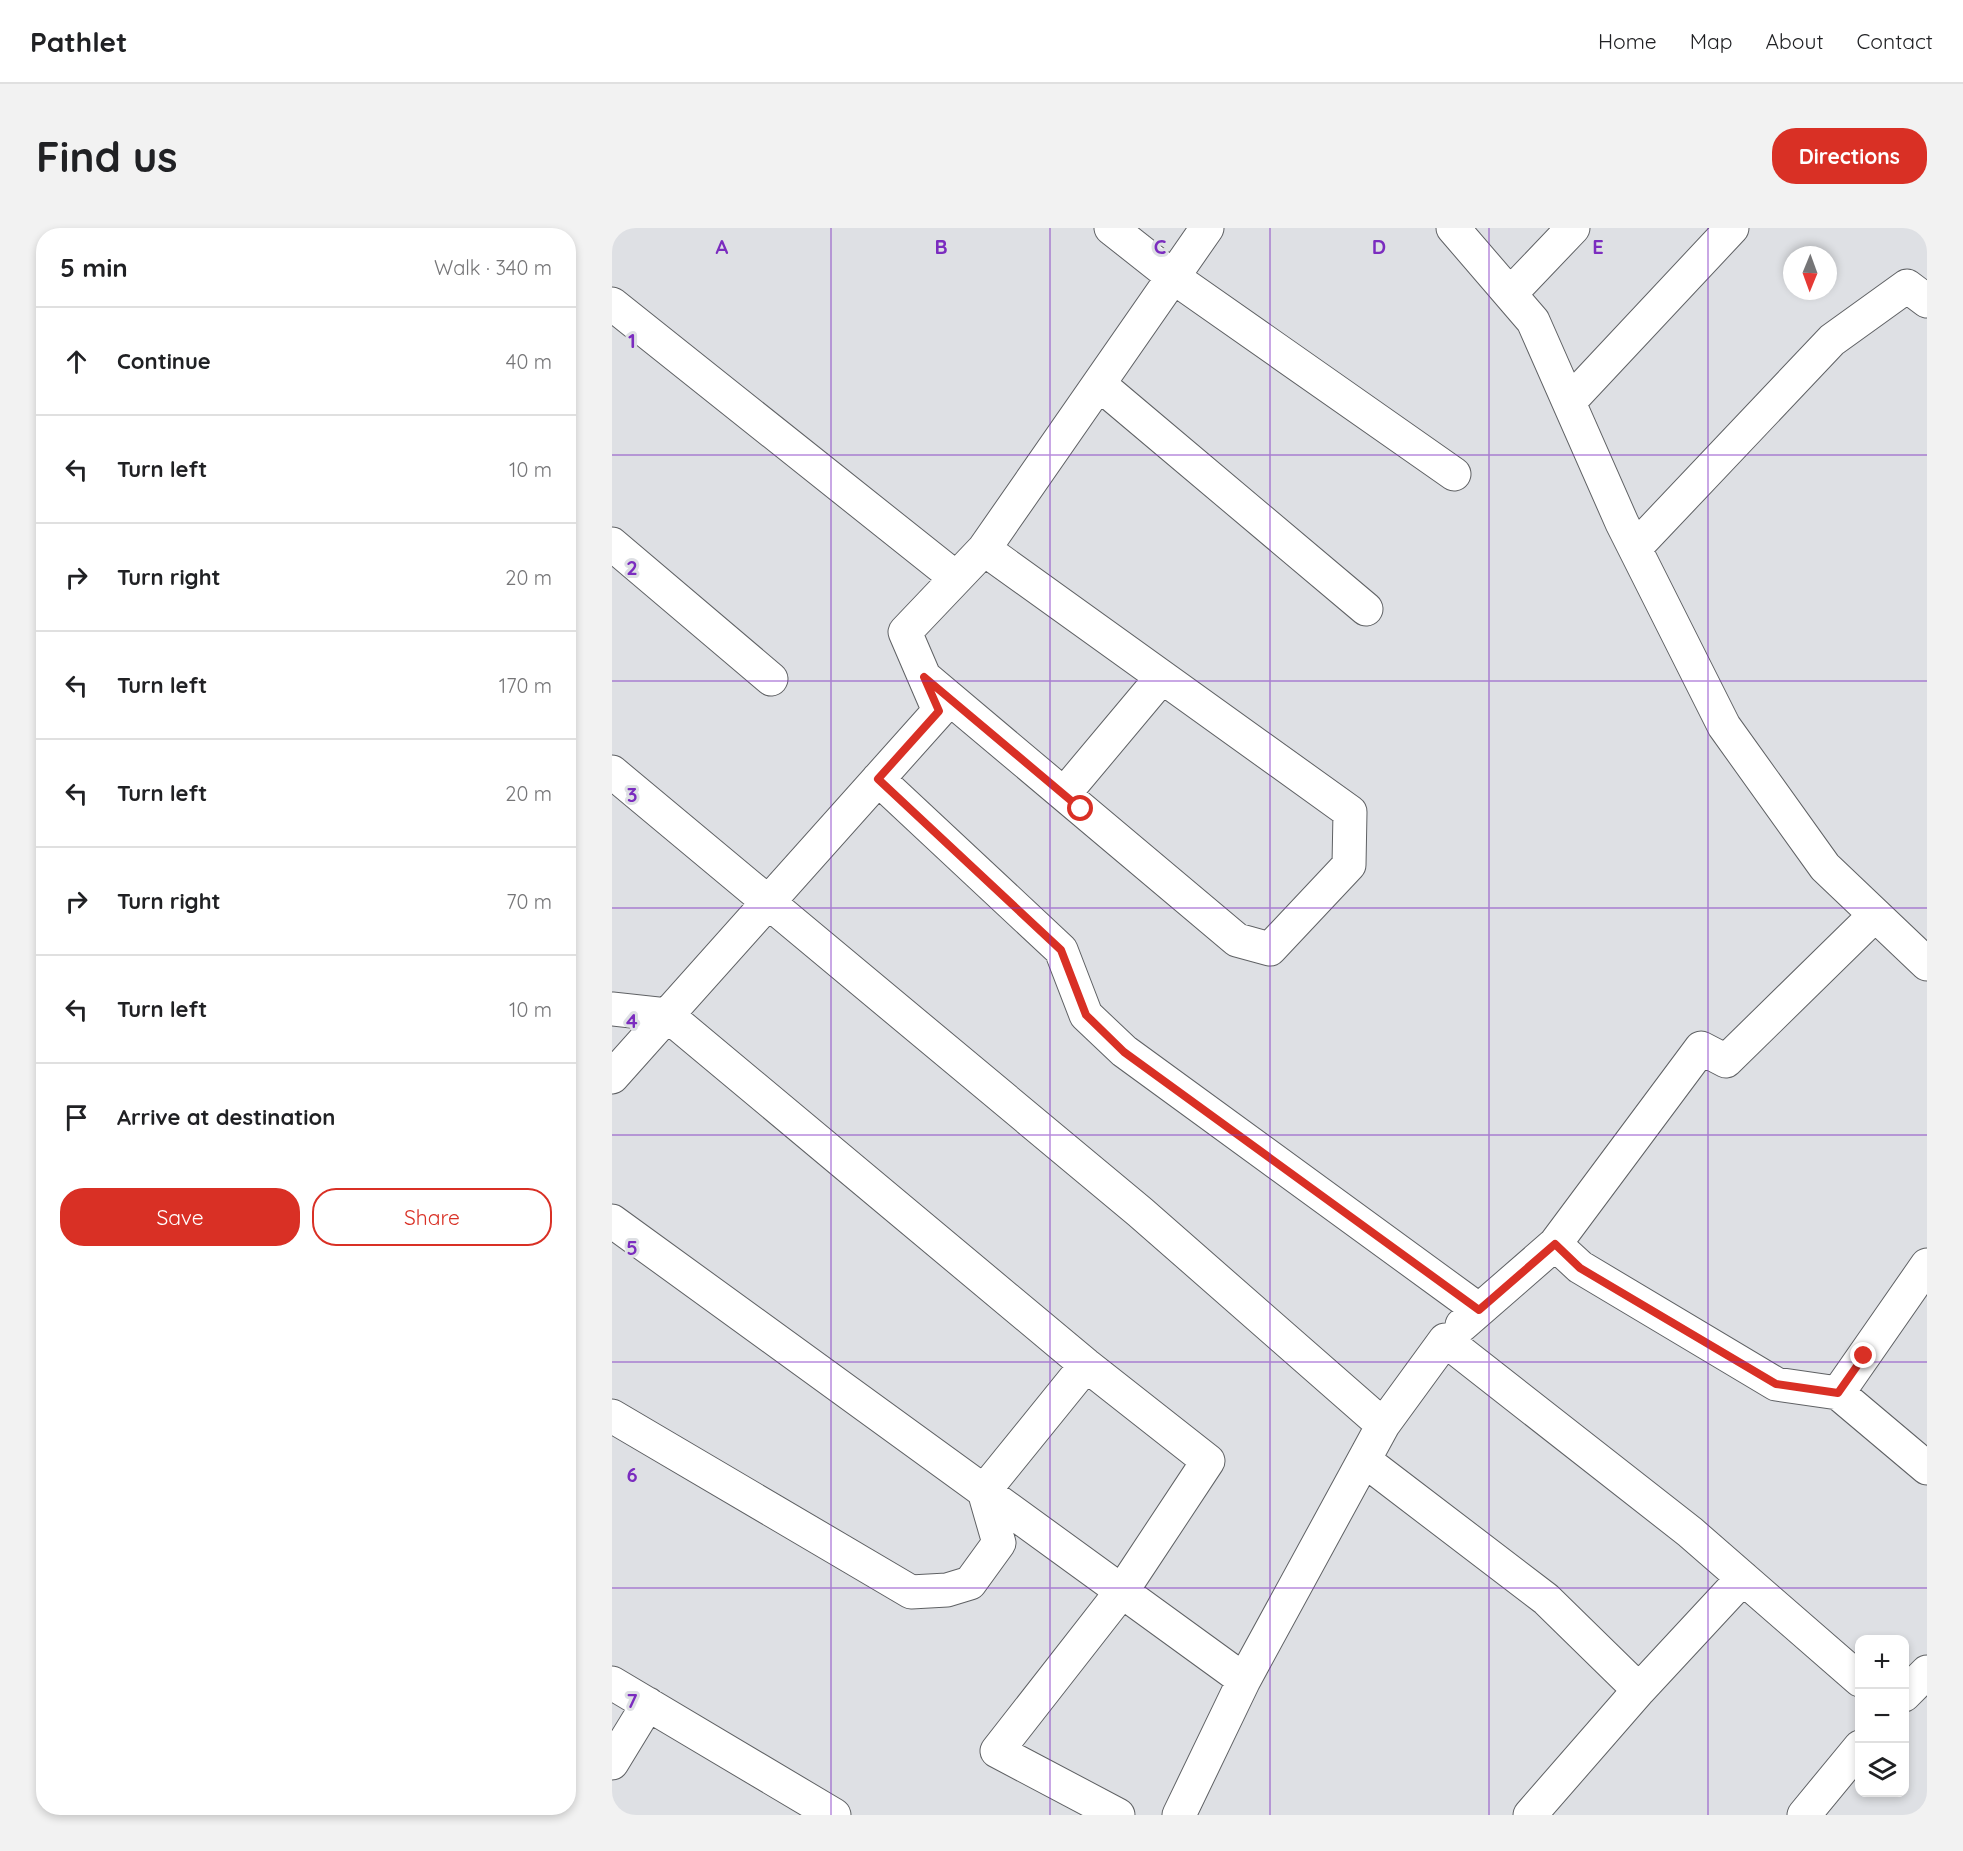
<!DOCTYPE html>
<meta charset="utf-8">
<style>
body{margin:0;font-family:Quicksand,sans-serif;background:#f2f2f2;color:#202124}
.controls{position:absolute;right:18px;bottom:18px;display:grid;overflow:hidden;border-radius:12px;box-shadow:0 3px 9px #0003}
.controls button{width:54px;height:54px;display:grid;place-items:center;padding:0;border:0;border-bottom:2px solid #e0e0e0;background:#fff;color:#202124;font:30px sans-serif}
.compass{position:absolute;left:1171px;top:18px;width:54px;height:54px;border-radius:50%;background:#fff;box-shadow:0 3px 9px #0003;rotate:181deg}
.stop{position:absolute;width:18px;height:18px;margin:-14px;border:4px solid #d93025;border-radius:50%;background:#fff}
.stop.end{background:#d93025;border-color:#fff;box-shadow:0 2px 6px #0008}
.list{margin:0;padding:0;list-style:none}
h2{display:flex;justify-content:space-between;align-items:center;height:78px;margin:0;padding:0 24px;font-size:26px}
h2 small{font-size:20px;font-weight:400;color:#757577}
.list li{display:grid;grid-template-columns:39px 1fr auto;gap:18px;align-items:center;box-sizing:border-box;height:108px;padding:0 24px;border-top:2px solid #e0e0e0}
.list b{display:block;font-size:22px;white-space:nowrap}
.list em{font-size:20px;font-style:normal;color:#757577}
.actions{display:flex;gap:12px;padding:18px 24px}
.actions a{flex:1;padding:14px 0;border:2px solid #d93025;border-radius:24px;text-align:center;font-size:21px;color:#d93025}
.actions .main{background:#d93025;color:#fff}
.icon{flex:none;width:33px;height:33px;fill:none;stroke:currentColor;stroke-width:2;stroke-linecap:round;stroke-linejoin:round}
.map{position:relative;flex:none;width:1315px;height:1587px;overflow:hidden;border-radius:24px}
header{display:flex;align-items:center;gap:36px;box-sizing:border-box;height:84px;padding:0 30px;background:#fff;border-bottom:2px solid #e0e0e0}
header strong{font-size:28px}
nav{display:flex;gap:33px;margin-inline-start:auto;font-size:21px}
.intro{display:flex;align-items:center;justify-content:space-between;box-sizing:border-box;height:144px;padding:0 36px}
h1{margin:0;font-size:42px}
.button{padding:15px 27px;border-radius:24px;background:#d93025;color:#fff;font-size:21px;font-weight:700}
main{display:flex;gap:36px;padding:0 36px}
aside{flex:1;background:#fff;border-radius:24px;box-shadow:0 3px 9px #0003}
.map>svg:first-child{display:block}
</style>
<header>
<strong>Pathlet</strong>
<nav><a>Home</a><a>Map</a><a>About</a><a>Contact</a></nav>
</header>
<div class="intro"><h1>Find us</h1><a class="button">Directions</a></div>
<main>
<aside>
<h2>5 min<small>Walk · 340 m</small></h2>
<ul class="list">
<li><svg class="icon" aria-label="ahead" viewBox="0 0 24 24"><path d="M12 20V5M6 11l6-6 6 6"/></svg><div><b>Continue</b></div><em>40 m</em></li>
<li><svg class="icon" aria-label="left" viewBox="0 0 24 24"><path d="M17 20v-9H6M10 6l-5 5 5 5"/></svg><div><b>Turn left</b></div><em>10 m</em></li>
<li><svg class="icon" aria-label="right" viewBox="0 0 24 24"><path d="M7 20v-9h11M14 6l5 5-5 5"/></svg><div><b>Turn right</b></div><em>20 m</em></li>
<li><svg class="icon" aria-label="left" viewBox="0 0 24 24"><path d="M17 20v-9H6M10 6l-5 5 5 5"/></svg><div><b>Turn left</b></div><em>170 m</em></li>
<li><svg class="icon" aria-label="left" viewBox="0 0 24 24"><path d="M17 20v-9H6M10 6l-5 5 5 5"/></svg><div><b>Turn left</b></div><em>20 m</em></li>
<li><svg class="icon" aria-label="right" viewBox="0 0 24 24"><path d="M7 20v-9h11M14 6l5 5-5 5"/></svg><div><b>Turn right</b></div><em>70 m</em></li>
<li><svg class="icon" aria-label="left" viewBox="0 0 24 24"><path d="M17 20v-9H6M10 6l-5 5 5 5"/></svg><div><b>Turn left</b></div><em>10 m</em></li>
<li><svg class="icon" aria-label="arrive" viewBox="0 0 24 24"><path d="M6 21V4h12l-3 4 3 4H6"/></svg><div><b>Arrive at destination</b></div></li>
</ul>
<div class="actions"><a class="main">Save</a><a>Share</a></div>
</aside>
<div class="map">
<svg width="1315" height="1587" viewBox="0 0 1315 1587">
<rect width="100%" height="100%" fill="#dee0e4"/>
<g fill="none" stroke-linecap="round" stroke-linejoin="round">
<defs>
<path id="minor" d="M499 0 561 49 842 246
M841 0 921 93 1010 295 1112 498 1213 639 1315 736
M898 66 961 0
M0 76 344 350
M487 156 754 381
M957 174 1120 0
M0 316 159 451
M1023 320 1220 112 1295 58 1315 73
M316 452 625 712 658 721 737 637 738 584 372 321
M0 544 528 984 771 1197 833 1112 1078 1304 1248 1452
M266 551 449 722 474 787 512 823 867 1082
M452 566 550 449
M1263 687 1114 833 1089 820 943 1016 968 1039 1164 1156 1226 1165 1315 1240
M0 781 55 787 474 1137 596 1233 510 1363 385 1523 506 1587
M0 849 327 483 293 404 372 321 595 0
M0 993 632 1452 771 1197
M850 1097 943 1016
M1226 1165 1315 1037
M0 1188 299 1364 335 1362 358 1355 387 1315 372 1263 474 1137
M752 1232 934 1371 1027 1462
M0 1455 222 1587
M1292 1467 1315 1444
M0 1535 36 1476
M567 1587 632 1452
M918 1587 1027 1462 1131 1350
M1192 1587 1248 1519"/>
</defs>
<!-- minor casing -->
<use href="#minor" stroke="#5f6164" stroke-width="35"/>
<!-- minor -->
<use href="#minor" stroke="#fff" stroke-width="33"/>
</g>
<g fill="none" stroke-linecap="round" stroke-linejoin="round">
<!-- route -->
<path stroke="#d93025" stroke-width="8" d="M469 581 312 449 327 483 266 551 449 722 474 787 512 824 867 1082 943 1016 968 1040 1164 1156 1226 1165 1252 1128"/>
</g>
<!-- grid -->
<path fill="none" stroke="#7b2cbf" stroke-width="1.5" stroke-opacity="0.55" d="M219 0V1587M438 0V1587M658 0V1587M877 0V1587M1096 0V1587M0 227H1315M0 453H1315M0 680H1315M0 907H1315M0 1134H1315M0 1360H1315"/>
<g font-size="20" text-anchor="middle" font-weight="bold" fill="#7b2cbf" stroke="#dee0e4" stroke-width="6" stroke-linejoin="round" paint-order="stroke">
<text x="110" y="26">A</text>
<text x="329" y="26">B</text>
<text x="548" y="26">C</text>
<text x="767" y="26">D</text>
<text x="986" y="26">E</text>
<text x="20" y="120">1</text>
<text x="20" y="347">2</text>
<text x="20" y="574">3</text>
<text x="20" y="800">4</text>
<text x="20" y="1027">5</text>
<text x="20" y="1254">6</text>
<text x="20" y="1480">7</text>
</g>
</svg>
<div class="controls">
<button>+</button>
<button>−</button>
<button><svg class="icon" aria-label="layers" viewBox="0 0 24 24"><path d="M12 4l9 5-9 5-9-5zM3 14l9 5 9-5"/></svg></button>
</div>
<svg class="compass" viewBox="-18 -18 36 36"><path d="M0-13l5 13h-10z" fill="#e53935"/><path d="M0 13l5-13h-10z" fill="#757577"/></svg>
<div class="stop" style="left:469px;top:581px"></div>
<div class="stop end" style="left:1252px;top:1128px"></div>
</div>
</main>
